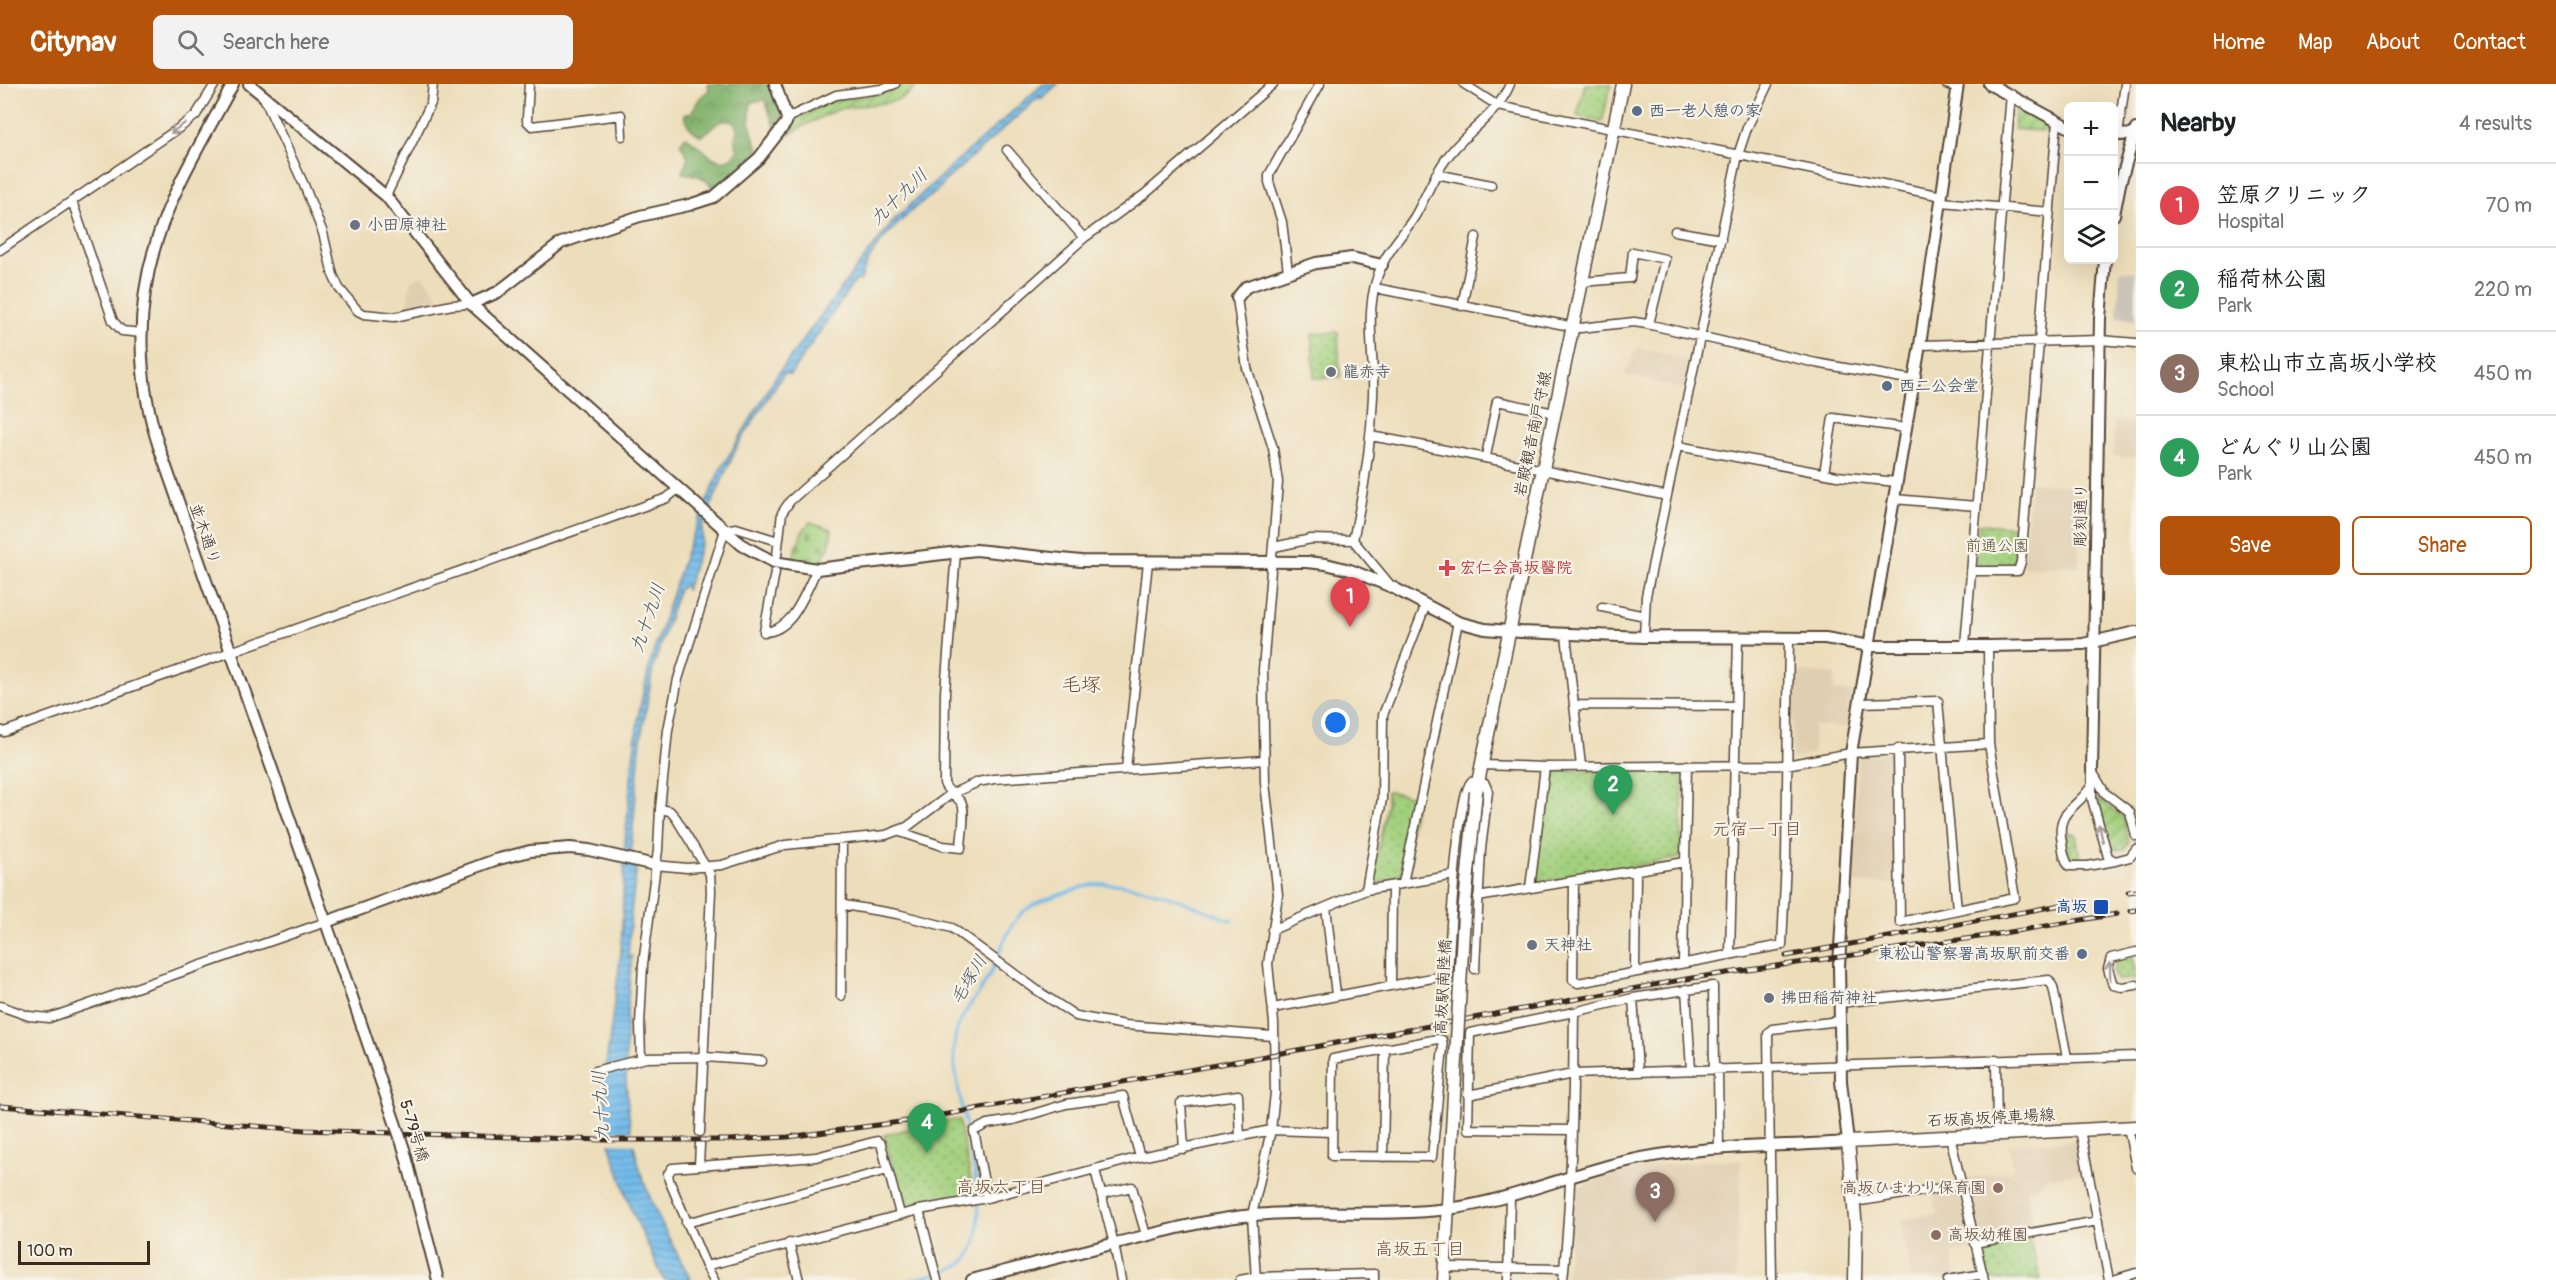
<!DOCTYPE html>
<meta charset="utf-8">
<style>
body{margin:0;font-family:Pangolin,"Klee One",sans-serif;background:#f2f2f2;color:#202124}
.controls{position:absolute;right:18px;top:18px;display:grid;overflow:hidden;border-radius:9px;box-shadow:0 6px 24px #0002}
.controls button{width:54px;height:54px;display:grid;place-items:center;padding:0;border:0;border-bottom:2px solid #e0e0e0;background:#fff;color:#202124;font:30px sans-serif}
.scale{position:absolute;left:18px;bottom:15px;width:132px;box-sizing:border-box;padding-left:6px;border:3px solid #3b2a1e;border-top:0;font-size:16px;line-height:21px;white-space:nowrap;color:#3b2a1e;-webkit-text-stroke:4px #f7f3e8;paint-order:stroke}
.you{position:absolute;left:1336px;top:639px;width:21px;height:21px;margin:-15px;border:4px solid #fff;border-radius:50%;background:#1a73e8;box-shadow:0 0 0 9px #1a73e833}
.badge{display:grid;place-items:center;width:39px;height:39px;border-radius:50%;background:#b45309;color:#fff;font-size:20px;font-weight:700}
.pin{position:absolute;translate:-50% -50px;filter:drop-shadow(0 2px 3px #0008)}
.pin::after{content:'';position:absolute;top:32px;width:21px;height:18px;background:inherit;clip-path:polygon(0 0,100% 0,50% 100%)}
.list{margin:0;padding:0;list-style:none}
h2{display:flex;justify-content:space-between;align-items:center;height:78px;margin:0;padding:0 24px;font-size:26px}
h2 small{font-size:20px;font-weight:400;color:#757577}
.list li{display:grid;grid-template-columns:39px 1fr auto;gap:18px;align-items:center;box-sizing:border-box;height:84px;padding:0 24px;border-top:2px solid #e0e0e0}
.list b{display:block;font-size:22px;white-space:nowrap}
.list p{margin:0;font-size:20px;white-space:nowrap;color:#757577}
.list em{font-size:20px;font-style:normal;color:#757577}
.actions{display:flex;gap:12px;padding:18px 24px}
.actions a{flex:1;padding:14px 0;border:2px solid #b45309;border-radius:9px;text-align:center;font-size:21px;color:#b45309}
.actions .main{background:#b45309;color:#fff}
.icon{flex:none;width:33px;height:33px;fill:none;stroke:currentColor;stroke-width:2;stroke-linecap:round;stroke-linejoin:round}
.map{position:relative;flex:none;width:2136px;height:1196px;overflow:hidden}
header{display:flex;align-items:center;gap:36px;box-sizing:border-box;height:84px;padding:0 30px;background:#b45309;color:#fff}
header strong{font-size:28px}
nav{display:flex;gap:33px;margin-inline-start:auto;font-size:21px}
.search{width:420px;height:54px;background:#f2f2f2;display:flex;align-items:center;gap:15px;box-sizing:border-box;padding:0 21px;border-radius:9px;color:#757577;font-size:22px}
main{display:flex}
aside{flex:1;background:#fff}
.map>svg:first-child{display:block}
</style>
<header>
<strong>Citynav</strong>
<div class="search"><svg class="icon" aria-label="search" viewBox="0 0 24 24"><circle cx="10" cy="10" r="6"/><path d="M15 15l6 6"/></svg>Search here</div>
<nav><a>Home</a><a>Map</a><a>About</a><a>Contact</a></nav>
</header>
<main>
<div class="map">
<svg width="2136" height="1196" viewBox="0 0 2136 1196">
<defs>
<pattern id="grass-dots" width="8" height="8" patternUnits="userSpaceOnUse" patternTransform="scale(1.5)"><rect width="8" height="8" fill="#a3d07d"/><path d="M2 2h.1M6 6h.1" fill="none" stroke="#86a966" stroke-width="1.8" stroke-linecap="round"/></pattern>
<pattern id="forest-crowns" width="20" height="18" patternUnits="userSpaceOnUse" patternTransform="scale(1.5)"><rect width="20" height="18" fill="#82b26c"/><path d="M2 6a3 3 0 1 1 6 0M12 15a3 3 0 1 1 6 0" fill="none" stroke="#6c9158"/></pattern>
<pattern id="cemetery-stones" width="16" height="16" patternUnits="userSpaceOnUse" patternTransform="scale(1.5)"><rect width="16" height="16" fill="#a3d07d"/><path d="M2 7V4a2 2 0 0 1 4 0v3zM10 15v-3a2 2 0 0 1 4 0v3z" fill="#86a966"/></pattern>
<pattern id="garden-furrows" width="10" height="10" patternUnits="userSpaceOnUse" patternTransform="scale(1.5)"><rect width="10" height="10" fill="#a3d07d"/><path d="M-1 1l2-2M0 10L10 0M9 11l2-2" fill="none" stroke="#86a966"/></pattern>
<pattern id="water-rules" width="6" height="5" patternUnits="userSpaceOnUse" patternTransform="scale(1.5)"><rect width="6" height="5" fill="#73bceb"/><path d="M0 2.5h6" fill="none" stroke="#6099be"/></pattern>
</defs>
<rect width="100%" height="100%" fill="#f7f3e8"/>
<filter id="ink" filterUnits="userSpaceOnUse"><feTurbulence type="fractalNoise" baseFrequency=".0167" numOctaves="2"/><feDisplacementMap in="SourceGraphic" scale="12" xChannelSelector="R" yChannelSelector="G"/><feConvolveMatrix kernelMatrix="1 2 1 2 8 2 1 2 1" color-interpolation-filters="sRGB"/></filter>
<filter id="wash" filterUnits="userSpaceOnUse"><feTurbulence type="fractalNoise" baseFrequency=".008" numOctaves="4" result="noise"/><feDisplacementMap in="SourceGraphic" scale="24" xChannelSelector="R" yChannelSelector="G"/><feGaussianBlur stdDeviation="1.35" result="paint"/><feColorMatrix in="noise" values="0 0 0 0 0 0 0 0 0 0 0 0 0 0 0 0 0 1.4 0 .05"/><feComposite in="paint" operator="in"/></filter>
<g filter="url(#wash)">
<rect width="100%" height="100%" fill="#eddebb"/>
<!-- built -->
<path fill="#e0ceb1" d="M423 191 443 219 406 226 411 196Z
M1637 263 1692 277 1685 306 1625 291Z
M2114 336 2136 338V374L2113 372Z
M2031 399 2081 402 2079 482 2023 483Z
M1794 588 1835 590 1834 607 1852 608 1847 643 1814 642 1813 670 1792 676Z
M1891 668 1894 671V800L1850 799 1858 675 1862 671Z
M2074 1057 2078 1060 2083 1088 2048 1094 2036 1103 2027 1105 2033 1144 1981 1154 1977 1152 1964 1095 2013 1086 2009 1060Z
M1710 1076H1741L1736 1196H1566L1575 1104 1605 1093 1646 1083Z
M1953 1105 1959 1108 1971 1165 1952 1169 1956 1191 1935 1195 1912 1193 1900 1136 1937 1129 1933 1109Z"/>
<!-- industrial -->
<path fill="#cac3b8" d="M2120 187 2136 188V236L2117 233Z"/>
<!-- grass -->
<path fill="url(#grass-dots)" stroke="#6f7d4e" stroke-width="1.5" d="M1585 0H1611L1602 38 1577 32Z
M1338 248 1340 293 1314 294 1312 250Z
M1979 440 2019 443 2015 479 2010 483H1979L1976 479Z
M1554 687H1678L1683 692 1681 770 1679 774 1538 799 1534 795 1549 691Z
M1387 707 1417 713 1400 794 1374 800 1372 796 1387 720Z
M2133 874 2136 895 2117 896 2113 889 2115 879 2119 876Z
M959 1036 974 1112 906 1125 903 1124 884 1051 941 1037Z
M2029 1154 2041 1195 1988 1196 1980 1165 1982 1162Z"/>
<!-- forest -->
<path fill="url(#forest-crowns)" stroke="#5e6e45" stroke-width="1.5" d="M708 0H770L782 34 775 44 765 16 751 18C749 37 749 47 759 64L755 71 714 106C707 93 696 90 682 89L688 73 680 59 685 53C701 59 719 93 738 67L735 56 737 45 735 39C719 31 714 45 701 52 691 46 687 42 684 31L691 29 700 14 709 6Z"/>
<!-- cemetery -->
<path fill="url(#cemetery-stones)" stroke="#6f7d4e" stroke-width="1.5" d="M810 438 832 445 829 463 820 479 792 476 802 448Z"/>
<!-- garden -->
<path fill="url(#garden-furrows)" stroke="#6f7d4e" stroke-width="1.5" d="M904 0H918C899 28 862 16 835 27 816 34 798 46 780 55L794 36 833 16 883 10Z
M2018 20 2052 41 2051 48 2014 45 2015 24Z
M2098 714 2124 734 2129 758 2124 765 2116 766 2109 760Z
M2070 748 2076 751 2080 772 2077 777 2070 774 2066 753Z"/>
<!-- water -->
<path fill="url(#water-rules)" stroke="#577384" stroke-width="1.5" d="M1043 0H1058L1041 15 1039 13 944 98C938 109 927 114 917 122 897 140 866 169 861 196L855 197 790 291 786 289 782 292 738 361 727 385 702 443V456L686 507 685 501 678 506 653 584 641 654 631 765 637 782 631 828 628 874 632 872C625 940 620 1012 638 1078 649 1120 671 1158 691 1196H664L631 1125 610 1062 603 1004 621 868 625 757 633 675 639 628 651 575 685 470 719 388 775 294 844 200 896 134 957 77Z"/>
<!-- pier -->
<path fill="#eddebb" d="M605 1047H635L638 1060 606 1059Z"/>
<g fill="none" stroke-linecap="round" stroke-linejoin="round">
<!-- stream -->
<path stroke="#73bceb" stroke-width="3" d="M911 1196C932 1190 964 1188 973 1165 992 1120 957 1024 954 973 952 933 973 923 989 892 999 873 1005 848 1019 832 1030 820 1044 816 1059 811 1071 807 1085 801 1098 800 1144 797 1190 821 1232 837"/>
</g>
</g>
<g filter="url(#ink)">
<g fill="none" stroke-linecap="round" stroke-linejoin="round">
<!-- minor-tunnel -->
<path stroke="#c9ba9c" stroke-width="8" stroke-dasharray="8 4" stroke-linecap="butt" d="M1442 956 1470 949"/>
<defs>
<path id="minor" d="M529 0 527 34V37L532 42 621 31 622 52
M1464 0 1498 22 1942 112
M1946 0 1958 4
M263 12 304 101 323 149 333 191 339 204 358 227 364 230 394 233 452 221 471 220
M787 34 836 11 881 5 895 0
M2118 51 2125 0
M1007 66 1084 154
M1436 90 1491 101
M386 112 431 19 433 0
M72 117 113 237 122 247 142 249
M1942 118 2050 128
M1675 147 1721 155
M0 166 182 42 196 31 215 0
M1288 188 1282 138 1269 98V91L1320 0
M1582 198 1630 194 1633 168 1665 175 1649 240
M1375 204 1580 244 1634 238 1647 240 1816 279 1914 296
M1237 214 1247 284 1273 364 1278 398 1263 586 1265 699 1278 811 1268 880 1274 939 1275 1009 1271 1046 1252 1131 1256 1196
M1462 222 1476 153
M1920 261 2100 256 2136 259
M1370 352C1470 369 1568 392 1667 412
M1678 362 1837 392 1897 398
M1486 372 1497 317 1554 329
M1824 389 1833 334 1906 344
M1894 415 1976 422
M1274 463 1311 455 1353 456
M777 471 782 429 790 417 1084 154 1145 110 1273 0
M1971 487H2018L2021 478 2057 38
M775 488 764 548C794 547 805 508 817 485
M1392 503 1353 456C1364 408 1371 360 1373 312 1375 267 1362 224 1382 181 1390 163 1405 148 1415 132 1428 109 1436 85 1454 65 1473 43 1499 28 1510 0
M1602 523 1645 532
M1566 551 1581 682
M1644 553 1646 512 1738 71 1747 44 1768 0
M1965 561 2011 10
M1859 619 1938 617 1957 825
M1575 621 1736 622
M0 646 4 648 667 414 679 404
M1898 664 1900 838 2015 814 1989 660 1988 562
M1481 681 1545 683
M1126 685 1148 478
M2091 702C2077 726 2055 725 2062 759 2063 767 2064 775 2069 782H2087L2115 777
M660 725 670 727 676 734 710 790 711 807 700 1048
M897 747 943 762 961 764C961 755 966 728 962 720 957 711 947 709 944 699L945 608 956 468
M2136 752 2130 728 2105 709 2092 687V715L2108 773 2115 777 2130 773 2136 765
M655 781 687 784 722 781 785 761 886 751 907 743 951 710 978 698 994 695 1264 676
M1574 797 1573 896 1578 899 1782 861 1786 776 1789 553
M1403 799 1458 538
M1530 804 1545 683 1786 681 1851 669 1989 660
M1366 806 1382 715 1383 631 1425 523
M1478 813 1685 778
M844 821 897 830 952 844 1038 907 1076 932 1125 941 1273 952
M1326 823 1336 911
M1272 846 1366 806 1455 791
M2136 868 2111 874 2108 885 2113 901 2122 903 2136 901
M1730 870 1738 553
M1683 878 1687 681
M1635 888 1636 786
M1391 901 1392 802
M1686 905 1691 986
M841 912 842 755
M1633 914 1638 987
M1839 919 2049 896 2053 903 2067 973
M0 922 29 932 49 934 326 838
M1273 924 1448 891C1450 861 1456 715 1471 698L1479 697 1485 700 1488 707 1481 765 1475 885
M1574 928 1633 914 1713 902 1714 984
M1438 955 1442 956 1443 963 1432 1073 1332 1072 1333 975Z
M641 975 640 940 643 880 658 766 660 725 668 646 678 595 725 446 736 444 778 457
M1996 975 1997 1050
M1718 984 1719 1066
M595 987 646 974 705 973 762 977
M1468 1011 1573 990 2136 972
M2128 1043 2136 1084
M2080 1046 2109 1196
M1950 1052 1984 1196
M1184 1065 1181 1019 1238 1011 1240 1053
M1383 1073 1385 964
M699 1082 700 1060
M1095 1086 1114 1160 1121 1196
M1101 1110 1132 1103 1146 1151
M987 1114 974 1047 987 1040 1013 1036 1066 1020 1123 1012 1140 1073
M1854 1118 1961 1101
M919 1126 987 1114 1140 1073 1271 1046 1331 1048
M686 1139 888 1086
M789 1159 799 1196
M1974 1159 2098 1137
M706 1182 669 1096 668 1090 672 1084 816 1073 877 1057 881 1060 900 1130
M1444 1183 1564 1185
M714 1196 706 1182 919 1126 937 1196
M1240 1196 1256 1193 1374 1190V1196
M1508 1196 1510 1112
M1563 1196C1572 1107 1573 1017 1574 928L1470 949 1468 1045 1572 1046
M1772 1196 1768 950 1772 945 1839 937
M1948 1196 1983 1190
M2113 1196 2136 1189"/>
<path id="tertiary" d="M233 0C206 51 174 101 157 156 135 224 137 296 159 363L351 910
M249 0 386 112 471 220 742 461 774 478 817 485 976 466 1081 477 1306 478 1326 480 1350 486 1392 503 1458 538 1485 545 1521 548 1644 553 1825 554 1870 562H1988L2083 560 2136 548
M1989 0 2068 43
M2114 51 2136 50
M2114 131 2120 100 2136 45
M1237 214 1246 203 1316 179 1352 174 1382 181
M471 220 498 208 561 159 640 132 689 121 714 113 759 74 786 39 787 34 775 0
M2092 687 2100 234 2105 176
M326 838 495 776 530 767 570 764 589 766 655 781
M972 1196C1018 1183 1065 1172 1112 1160 1159 1149 1206 1135 1254 1131 1318 1125 1384 1133 1448 1125 1509 1117 1564 1092 1623 1078 1694 1061 1775 1063 1848 1058L1841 997 1839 882 1851 669 1920 261 1958 0"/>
<path id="secondary" d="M1476 708 1623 0
M1444 1196 1449 1101
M1855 1196 1856 1145 1848 1058 2136 1043"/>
</defs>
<!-- minor casing -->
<use href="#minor" stroke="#564536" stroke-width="11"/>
<!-- tertiary casing -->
<use href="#tertiary" stroke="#564536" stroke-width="14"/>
<!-- secondary casing -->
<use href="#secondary" stroke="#564536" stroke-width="15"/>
<!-- minor -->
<use href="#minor" stroke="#fff" stroke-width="8"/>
<!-- tertiary -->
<use href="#tertiary" stroke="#fff" stroke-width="10"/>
<!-- secondary -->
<use href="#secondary" stroke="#fff" stroke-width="12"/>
<defs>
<path id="rail" d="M2128 808 2136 807
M2131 827 2136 826
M1786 872 2077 818
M0 1022 305 1046 602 1056H728L788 1053 915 1036 1692 894 1986 852 2117 830"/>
</defs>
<!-- rail casing -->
<use href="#rail" stroke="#3b2a1e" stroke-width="5"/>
<!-- rail -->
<use href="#rail" stroke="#f7f3e8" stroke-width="3" stroke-dasharray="9" stroke-linecap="butt"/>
<defs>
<path id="tertiary-bridge" d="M351 910 404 1065 438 1196"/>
<path id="secondary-bridge" d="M1449 1101 1464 830 1476 708"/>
</defs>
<!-- tertiary-bridge casing -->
<use href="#tertiary-bridge" stroke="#564536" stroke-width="14" stroke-linecap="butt"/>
<!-- secondary-bridge casing -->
<use href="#secondary-bridge" stroke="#564536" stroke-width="15" stroke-linecap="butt"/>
<!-- tertiary-bridge -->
<use href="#tertiary-bridge" stroke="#fff" stroke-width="10"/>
<!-- secondary-bridge -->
<use href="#secondary-bridge" stroke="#fff" stroke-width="12"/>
</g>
<!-- one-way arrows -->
<defs><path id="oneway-shaft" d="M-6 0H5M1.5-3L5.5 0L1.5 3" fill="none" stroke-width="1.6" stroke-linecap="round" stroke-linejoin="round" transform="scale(1.5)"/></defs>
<g stroke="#a79f9a">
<use href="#oneway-shaft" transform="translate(178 44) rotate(145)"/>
<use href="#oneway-shaft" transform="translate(2101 749) rotate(-103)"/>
<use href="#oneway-shaft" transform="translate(2110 887) rotate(-91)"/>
</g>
</g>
<!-- markers -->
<g fill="#5c6f8a" stroke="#f7f3e8" stroke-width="2">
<circle cx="1637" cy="27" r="6"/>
<circle cx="1887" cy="302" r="6"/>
<circle cx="2082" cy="870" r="6"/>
</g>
<g fill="#6b7280" stroke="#f7f3e8" stroke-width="2">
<circle cx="355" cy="141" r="6"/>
<circle cx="1331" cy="288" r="6"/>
<circle cx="1532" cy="861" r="6"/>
<circle cx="1769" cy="914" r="6"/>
</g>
<path fill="#e0444e" stroke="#f7f3e8" stroke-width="2" d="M1444 475h6v6h6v6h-6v6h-6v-6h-6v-6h6z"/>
<rect fill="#1a4fb4" stroke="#f7f3e8" stroke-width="2" x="2093" y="815" width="16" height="16" rx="3"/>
<g fill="#8d6e63" stroke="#f7f3e8" stroke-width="2">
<circle cx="1998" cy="1104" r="6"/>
<circle cx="1936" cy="1151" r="6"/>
</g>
<g text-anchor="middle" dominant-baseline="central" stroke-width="4.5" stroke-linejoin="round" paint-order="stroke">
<!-- service labels -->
<g font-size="16" font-weight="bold" fill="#4e5e75" stroke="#f7f3e8" text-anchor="start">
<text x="1649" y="27">西一老人憩の家</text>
<text x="1899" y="302">西二公会堂</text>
<text x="2070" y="870" text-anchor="end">東松山警察署高坂駅前交番</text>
</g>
<!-- worship labels -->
<g font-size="16" font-weight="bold" fill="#5b616d" stroke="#f7f3e8" text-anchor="start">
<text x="367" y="141">小田原神社</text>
<text x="1343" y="288">龍赤寺</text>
<text x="1544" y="861">天神社</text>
<text x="1781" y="914">拂田稲荷神社</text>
</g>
<!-- street labels -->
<g font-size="16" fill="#3b2a1e" stroke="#f7f3e8">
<text transform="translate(1533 350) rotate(-78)">岩殿観音南戸守線</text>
<text transform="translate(2081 431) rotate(-89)">彫刻通り</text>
<text transform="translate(205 450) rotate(71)">並木通り</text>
<text transform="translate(1443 903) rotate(-87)">高坂駅南陸橋</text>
<text transform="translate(1991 1034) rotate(-3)">石坂高坂停車場線</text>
<text transform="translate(414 1047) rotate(73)">5-79号橋</text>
</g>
<!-- park labels -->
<g font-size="16" fill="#555436" stroke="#f7f3e8">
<text x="1997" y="462">前通公園</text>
</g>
<!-- health labels -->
<g font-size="16" font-weight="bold" fill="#be3a42" stroke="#f7f3e8" text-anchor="start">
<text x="1460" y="484">宏仁会高坂醫院</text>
</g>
<!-- transit labels -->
<g font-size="16" font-weight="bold" fill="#164399" stroke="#f7f3e8" text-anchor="end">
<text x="2088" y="823">高坂</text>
</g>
<!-- education labels -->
<g font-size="16" font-weight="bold" fill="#785e54" stroke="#f7f3e8" text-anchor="end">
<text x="1986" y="1104">高坂ひまわり保育園</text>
<text x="1948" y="1151" text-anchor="start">高坂幼稚園</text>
</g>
<!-- water labels -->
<g font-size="18" font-style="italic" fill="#4c565c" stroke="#f7f3e8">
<text transform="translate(899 113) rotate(-44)">九十九川</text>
<text transform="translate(648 534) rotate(-71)">九十九川</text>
<text transform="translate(969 896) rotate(-59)">毛塚川</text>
<text transform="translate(601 1022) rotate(-93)">九十九川</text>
</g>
<!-- neighbourhood labels -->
<g font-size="18" fill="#714f34" stroke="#f7f3e8">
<text x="1757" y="745">元宿一丁目</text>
<text x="1001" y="1103">高坂六丁目</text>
<text x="1420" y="1165">高坂五丁目</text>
</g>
<!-- quarter labels -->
<g font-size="20" fill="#714f34" stroke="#f7f3e8">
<text x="1081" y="600">毛塚</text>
</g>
</g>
</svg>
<div class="controls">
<button>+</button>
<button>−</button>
<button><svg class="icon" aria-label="layers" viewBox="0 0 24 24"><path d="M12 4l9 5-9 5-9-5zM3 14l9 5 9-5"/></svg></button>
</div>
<div class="scale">100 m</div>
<div class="you"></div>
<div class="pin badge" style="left:1350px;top:543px;background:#e0444e">1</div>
<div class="pin badge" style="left:1613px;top:731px;background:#2e9e5b">2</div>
<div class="pin badge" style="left:1655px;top:1138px;background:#8d6e63">3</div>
<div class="pin badge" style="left:927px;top:1069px;background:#2e9e5b">4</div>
</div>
<aside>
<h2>Nearby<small>4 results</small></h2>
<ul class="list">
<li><span class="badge" style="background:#e0444e">1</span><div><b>笠原クリニック</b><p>Hospital</p></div><em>70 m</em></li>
<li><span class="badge" style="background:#2e9e5b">2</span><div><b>稲荷林公園</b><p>Park</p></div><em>220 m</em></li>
<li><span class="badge" style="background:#8d6e63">3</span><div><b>東松山市立高坂小学校</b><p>School</p></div><em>450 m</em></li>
<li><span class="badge" style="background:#2e9e5b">4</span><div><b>どんぐり山公園</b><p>Park</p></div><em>450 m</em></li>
</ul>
<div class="actions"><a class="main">Save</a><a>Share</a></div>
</aside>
</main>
